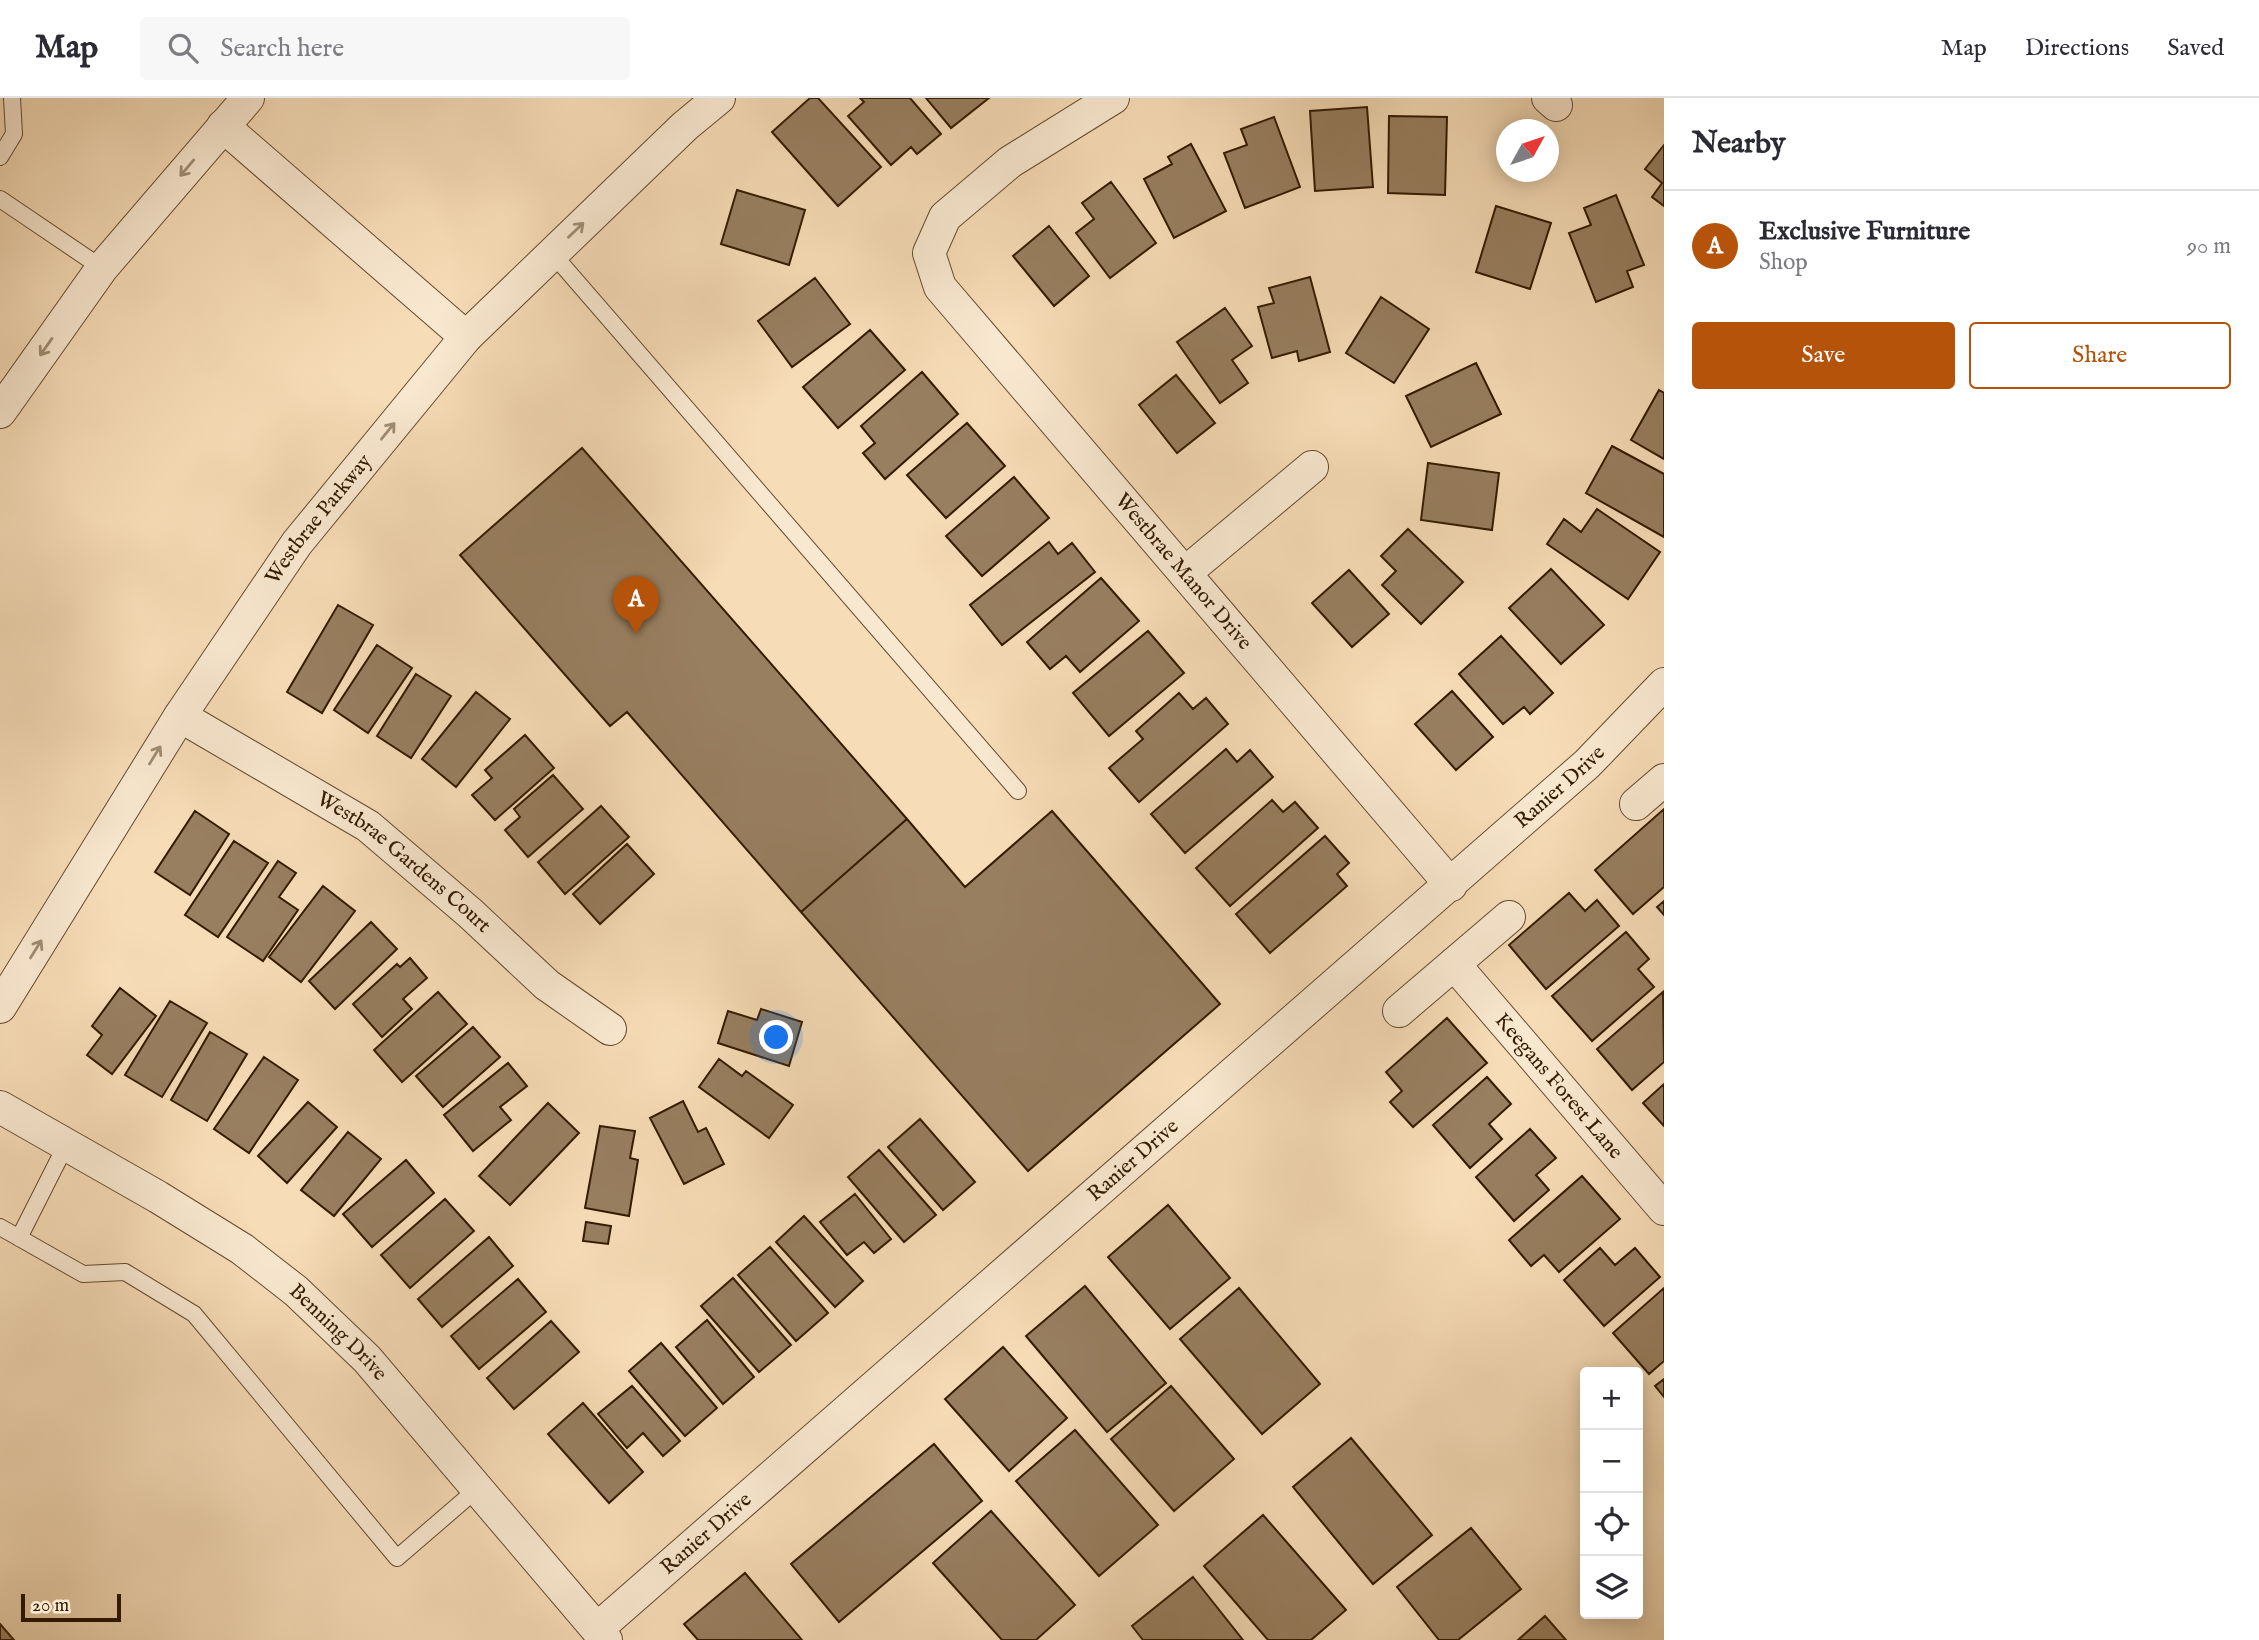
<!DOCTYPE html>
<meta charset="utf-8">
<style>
body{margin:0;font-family:"IM FELL English",serif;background:#f7f7f7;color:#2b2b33}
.controls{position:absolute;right:21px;bottom:21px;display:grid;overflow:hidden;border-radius:7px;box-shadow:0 4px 18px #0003}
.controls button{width:63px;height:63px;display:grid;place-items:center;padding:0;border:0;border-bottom:2px solid #e1e1e2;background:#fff;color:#2b2b33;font:35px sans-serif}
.compass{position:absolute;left:1496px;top:21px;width:63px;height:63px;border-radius:50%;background:#fff;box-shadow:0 4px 18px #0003;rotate:50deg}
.scale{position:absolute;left:21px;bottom:18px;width:100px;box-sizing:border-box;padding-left:7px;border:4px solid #331b01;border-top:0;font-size:19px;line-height:24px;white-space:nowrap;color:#331b01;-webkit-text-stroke:5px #f9e8d0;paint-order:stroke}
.you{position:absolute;left:777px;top:940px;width:24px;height:24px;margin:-18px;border:5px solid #fff;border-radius:50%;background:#1a73e8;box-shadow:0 0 0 10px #1a73e833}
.badge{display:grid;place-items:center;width:46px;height:46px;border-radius:50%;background:#b45309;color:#fff;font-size:23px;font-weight:700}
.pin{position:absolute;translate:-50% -58px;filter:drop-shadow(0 2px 4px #0008)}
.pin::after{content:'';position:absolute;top:37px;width:24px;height:21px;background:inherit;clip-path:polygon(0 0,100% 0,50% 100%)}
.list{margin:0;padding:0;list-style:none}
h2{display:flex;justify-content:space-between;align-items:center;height:91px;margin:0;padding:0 28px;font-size:30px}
h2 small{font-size:23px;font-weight:400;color:#7c7c81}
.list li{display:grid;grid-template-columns:46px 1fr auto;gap:21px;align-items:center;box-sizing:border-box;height:112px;padding:0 28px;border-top:2px solid #e1e1e2}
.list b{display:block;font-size:26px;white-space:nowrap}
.list p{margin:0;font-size:23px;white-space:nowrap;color:#7c7c81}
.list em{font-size:23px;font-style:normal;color:#7c7c81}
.actions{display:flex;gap:14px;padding:21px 28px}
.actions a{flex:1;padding:16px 0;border:2px solid #b45309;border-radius:7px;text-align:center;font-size:24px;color:#b45309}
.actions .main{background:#b45309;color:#fff}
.icon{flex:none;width:38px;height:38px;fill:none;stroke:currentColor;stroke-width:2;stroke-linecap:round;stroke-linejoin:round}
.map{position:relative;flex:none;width:1664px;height:1542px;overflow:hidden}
header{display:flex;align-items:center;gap:42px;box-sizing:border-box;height:98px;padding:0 35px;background:#fff;border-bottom:2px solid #e1e1e2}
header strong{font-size:33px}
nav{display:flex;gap:38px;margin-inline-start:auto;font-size:24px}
.search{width:490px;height:63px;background:#f7f7f7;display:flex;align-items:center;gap:18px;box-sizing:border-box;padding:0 24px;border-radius:7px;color:#7c7c81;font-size:26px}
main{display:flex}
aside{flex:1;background:#fff}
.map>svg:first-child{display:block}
</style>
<header>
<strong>Map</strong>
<div class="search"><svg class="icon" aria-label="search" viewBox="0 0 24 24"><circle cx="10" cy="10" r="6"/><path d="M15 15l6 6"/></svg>Search here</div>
<nav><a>Map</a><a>Directions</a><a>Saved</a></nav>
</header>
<main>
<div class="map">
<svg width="1664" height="1542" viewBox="0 0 1664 1542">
<rect width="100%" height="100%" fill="#f6dcb7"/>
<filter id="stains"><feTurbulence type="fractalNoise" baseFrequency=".00286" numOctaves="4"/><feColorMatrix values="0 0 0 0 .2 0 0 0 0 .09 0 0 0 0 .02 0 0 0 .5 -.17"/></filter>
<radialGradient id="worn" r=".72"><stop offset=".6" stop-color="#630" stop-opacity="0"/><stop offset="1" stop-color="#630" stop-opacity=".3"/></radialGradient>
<!-- building -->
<path fill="#987f60" stroke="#331b01" stroke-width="2" d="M810 0H818L881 69 838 108 772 34Z
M860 0H910L941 36 917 56 911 49 891 67 848 18 864 4Z
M926 0H989L951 30Z
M1367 9 1373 89 1315 93 1310 13Z
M1389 18 1447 19 1445 97 1388 95Z
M1274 19 1300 89 1245 110 1224 55 1247 47 1241 31Z
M1191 46 1226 113 1174 140 1144 81 1172 66 1168 59Z
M1664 47V108L1652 99 1662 85 1645 71Z
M1111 84 1156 145 1110 180 1076 135 1094 121 1082 105Z
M737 92 805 112 789 167 721 146Z
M1616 97 1644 167 1627 173 1633 189 1596 204 1569 135 1591 127 1584 110Z
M1496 108 1551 125 1530 191 1476 174Z
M1049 128 1089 178 1054 208 1013 158Z
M1310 179 1330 254 1299 263 1297 253 1272 260 1258 209 1274 205 1269 190Z
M815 180 850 226 792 269 758 223Z
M1381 199 1429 231 1394 285 1346 255Z
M1225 210 1252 248 1232 262 1248 285 1220 305 1177 244Z
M870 232 905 272 838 330 803 289Z
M1476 265 1501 316 1431 349 1406 298Z
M922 274 958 316 885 381 863 355 875 345 861 328Z
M1176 277 1215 325 1177 355 1139 307Z
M1659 292 1664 295V361L1631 342Z
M967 325 1005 368 946 420 907 377Z
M1612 348 1664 376V439L1586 395Z
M582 350 907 721 801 814 627 614 610 628 460 457Z
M1428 365 1499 375 1492 432 1421 422Z
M1014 379 1049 420 982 478 946 438Z
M1597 411 1660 454 1628 501 1547 446 1564 421 1581 434Z
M1408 431 1463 484 1421 526 1382 487 1396 473 1381 458Z
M1049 444 1058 456 1072 445 1095 474 1002 547 970 507Z
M1551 471 1604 527 1561 566 1509 510Z
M1349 472 1389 516 1352 549 1312 505Z
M1101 480 1139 523 1080 574 1066 558 1050 571 1027 544Z
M338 507 373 527 322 615 287 594Z
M1148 533 1184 575 1109 638 1073 595Z
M1501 538 1553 595 1530 616 1524 609 1503 626 1459 576Z
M377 547 412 570 368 635 334 612Z
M416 576 451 598 411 660 377 638Z
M1452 593 1493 639 1456 672 1415 626Z
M476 594 510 621 456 689 422 661Z
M1179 595 1193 611 1206 600 1228 626 1139 704 1109 670 1143 641 1136 633Z
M525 637 554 670 495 722 472 697 492 680 485 672Z
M1226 651 1237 664 1250 652 1273 679 1185 755 1151 716Z
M553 677 583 711 528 759 505 732 520 719 514 711Z
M1272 702 1283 714 1295 704 1318 730 1230 808 1196 770Z
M601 708 629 739 565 796 538 764Z
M1664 711V789L1633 816 1595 772Z
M195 713 229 736 190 797 155 774Z
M1052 713 1220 906 1028 1073 801 814 907 721 965 789Z
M1325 738 1349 765 1337 776 1347 788 1270 855 1236 816Z
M234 743 268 765 218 839 185 817Z
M627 746 654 776 600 826 573 796Z
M278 763 296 775 279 799 298 812 263 863 227 839Z
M323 788 355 813 301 884 269 859Z
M1569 795 1585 813 1597 802 1619 828 1546 891 1509 847Z
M1664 803V817L1657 809Z
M371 824 397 851 335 911 309 883Z
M1626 834 1649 861 1638 871 1654 889 1592 943 1552 898Z
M410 860 427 880 403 901 412 911 382 939 353 906 397 866 400 869Z
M120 890 156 918 112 976 87 957 102 937 92 928Z
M438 894 467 926 402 984 374 952Z
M1663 894 1664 964 1632 992 1597 951Z
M170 903 207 925 162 999 125 977Z
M761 911 802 924 789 968 718 945 728 913 757 922Z
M1447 920 1487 965 1413 1029 1390 1004 1402 993 1386 974Z
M473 929 500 959 443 1009 416 978Z
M210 934 247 956 207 1023 171 1002Z
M264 959 298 982 249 1055 214 1031Z
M719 961 742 978 746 973 793 1007 769 1040 699 989Z
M508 965 527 988 500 1009 511 1022 473 1053 444 1017Z
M1487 979 1511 1006 1489 1026 1502 1041 1470 1070 1433 1027Z
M1664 986V1028L1643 1005Z
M683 1003 698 1034 706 1030 724 1066 684 1086 650 1020Z
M308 1004 337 1029 287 1085 258 1058Z
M548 1005 579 1035 510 1107 479 1078Z
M920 1021 975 1084 943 1112 888 1049Z
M600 1028 635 1033 630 1060 638 1062 629 1118 585 1110Z
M1530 1031 1556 1060 1536 1077 1549 1092 1514 1123 1476 1079Z
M348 1034 381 1061 334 1118 301 1092Z
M879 1052 936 1117 904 1144 848 1079Z
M406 1062 434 1095 372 1149 343 1116Z
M1582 1078 1620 1121 1559 1174 1544 1157 1531 1168 1509 1142Z
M855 1096 891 1141 874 1155 864 1144 847 1157 820 1124Z
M445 1101 474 1133 410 1190 381 1157Z
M1168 1107 1230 1180 1170 1231 1108 1159Z
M804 1118 863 1183 835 1209 776 1144Z
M586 1124 611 1128 608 1146 583 1143Z
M489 1139 513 1168 442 1229 418 1201Z
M770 1149 828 1215 796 1243 738 1177Z
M1600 1150 1615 1167 1635 1150 1660 1179 1604 1228 1564 1182Z
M733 1180 791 1247 759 1274 701 1208Z
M518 1181 546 1214 479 1271 451 1238Z
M1085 1188 1166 1285 1107 1334 1026 1238Z
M1239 1190 1320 1286 1262 1336 1180 1241Z
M1664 1190V1263L1649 1276 1613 1235Z
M707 1222 754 1279 723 1306 676 1249Z
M551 1223 579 1254 514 1311 487 1280Z
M661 1245 717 1310 685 1338 629 1273Z
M1003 1249 1067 1320 1009 1373 945 1301Z
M1664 1281V1299L1655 1288Z
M632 1288 680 1343 663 1358 643 1335 627 1350 598 1316Z
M1171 1288 1234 1361 1174 1413 1111 1341Z
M583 1305 643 1374 609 1405 548 1336Z
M1075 1332 1158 1427 1099 1478 1016 1383Z
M1351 1340 1432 1437 1373 1486 1293 1389Z
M934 1346 982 1403 839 1524 791 1466Z
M991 1413 1075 1507 1036 1542H1002L933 1465Z
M1263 1417 1346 1512 1311 1542H1268L1204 1468Z
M1471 1430 1521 1491 1458 1542H1439L1397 1489Z
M745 1475 802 1542H698L684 1526Z
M1193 1479 1243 1542H1143L1132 1528Z
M1545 1518 1566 1542H1518Z
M0 1526 14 1542H0Z"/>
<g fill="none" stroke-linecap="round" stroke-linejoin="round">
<defs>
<path id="lane" d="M0 59 14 36 12 0
M0 101 102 170
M552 155 1018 693
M0 1129 83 1176 125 1174 194 1216 397 1460 477 1391
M19 1140 66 1047"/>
<g id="street">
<path id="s1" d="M1113 0 1010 64 945 119 929 155 940 189 1451 787"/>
<path d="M1548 0 1556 7"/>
<path d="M223 28 466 239"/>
<path d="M0 314 102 170 248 0"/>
<path d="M1185 475 1312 369"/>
<path id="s2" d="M180 618 368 728 470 815 547 887 610 931"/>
<path d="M1636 706 1664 682"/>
<path id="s3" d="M1454 866 1664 1111"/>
<path id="s4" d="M0 909 180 618 297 445 466 239 685 28 719 0"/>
<path d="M1399 913 1509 819"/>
<path id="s5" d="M0 1009 158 1099 242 1151 296 1193 367 1261 606 1542"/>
<path id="s6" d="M597 1531 1587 666 1664 586"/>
</g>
</defs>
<!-- lane casing -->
<use href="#lane" stroke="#644b2e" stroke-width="18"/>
<!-- street casing -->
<use href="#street" stroke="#644b2e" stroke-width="34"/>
<!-- lane -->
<use href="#lane" stroke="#f9e8d0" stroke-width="16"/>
<!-- street -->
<use href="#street" stroke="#f9e8d0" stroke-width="32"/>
</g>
<!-- one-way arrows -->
<defs><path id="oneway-shaft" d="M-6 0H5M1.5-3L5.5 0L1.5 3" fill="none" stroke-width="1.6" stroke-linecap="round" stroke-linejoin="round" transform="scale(1.75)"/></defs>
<g stroke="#a08c73">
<use href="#oneway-shaft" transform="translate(187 70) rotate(130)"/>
<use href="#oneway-shaft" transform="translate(576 132) rotate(-44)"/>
<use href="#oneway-shaft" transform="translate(46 249) rotate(125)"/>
<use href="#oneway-shaft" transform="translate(388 333) rotate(-51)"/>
<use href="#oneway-shaft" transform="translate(155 657) rotate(-58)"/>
<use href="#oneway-shaft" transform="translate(36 851) rotate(-58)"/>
</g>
<g text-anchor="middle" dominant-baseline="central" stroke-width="5" stroke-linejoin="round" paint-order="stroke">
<!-- street labels -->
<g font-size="21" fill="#331b01" stroke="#f9e8d0">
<text stroke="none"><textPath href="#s4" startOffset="583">Westbrae Parkway</textPath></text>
<text stroke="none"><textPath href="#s1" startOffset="656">Westbrae Manor Drive</textPath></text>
<text stroke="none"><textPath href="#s6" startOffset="1279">Ranier Drive</textPath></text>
<text stroke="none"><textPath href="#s2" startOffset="268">Westbrae Gardens Court</textPath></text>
<text stroke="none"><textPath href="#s3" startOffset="161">Keegans Forest Lane</textPath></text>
<text stroke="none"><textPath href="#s6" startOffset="712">Ranier Drive</textPath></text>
<text stroke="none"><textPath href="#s5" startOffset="408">Benning Drive</textPath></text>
<text stroke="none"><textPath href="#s6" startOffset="145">Ranier Drive</textPath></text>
</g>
</g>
<rect width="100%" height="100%" filter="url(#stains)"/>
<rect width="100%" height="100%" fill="url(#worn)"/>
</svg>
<div class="controls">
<button>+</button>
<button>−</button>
<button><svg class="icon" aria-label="locate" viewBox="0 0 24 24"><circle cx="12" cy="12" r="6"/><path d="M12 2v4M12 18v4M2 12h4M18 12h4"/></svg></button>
<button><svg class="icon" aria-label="layers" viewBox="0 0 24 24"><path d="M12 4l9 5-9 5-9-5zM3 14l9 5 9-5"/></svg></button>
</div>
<svg class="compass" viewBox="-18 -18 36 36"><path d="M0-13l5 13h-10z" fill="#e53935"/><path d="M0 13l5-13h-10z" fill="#7c7c81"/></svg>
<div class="scale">20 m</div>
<div class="you"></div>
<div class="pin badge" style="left:636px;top:536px">A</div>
</div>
<aside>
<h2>Nearby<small></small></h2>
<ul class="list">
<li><span class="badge">A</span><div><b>Exclusive Furniture</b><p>Shop</p></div><em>90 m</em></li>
</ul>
<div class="actions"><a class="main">Save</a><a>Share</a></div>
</aside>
</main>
